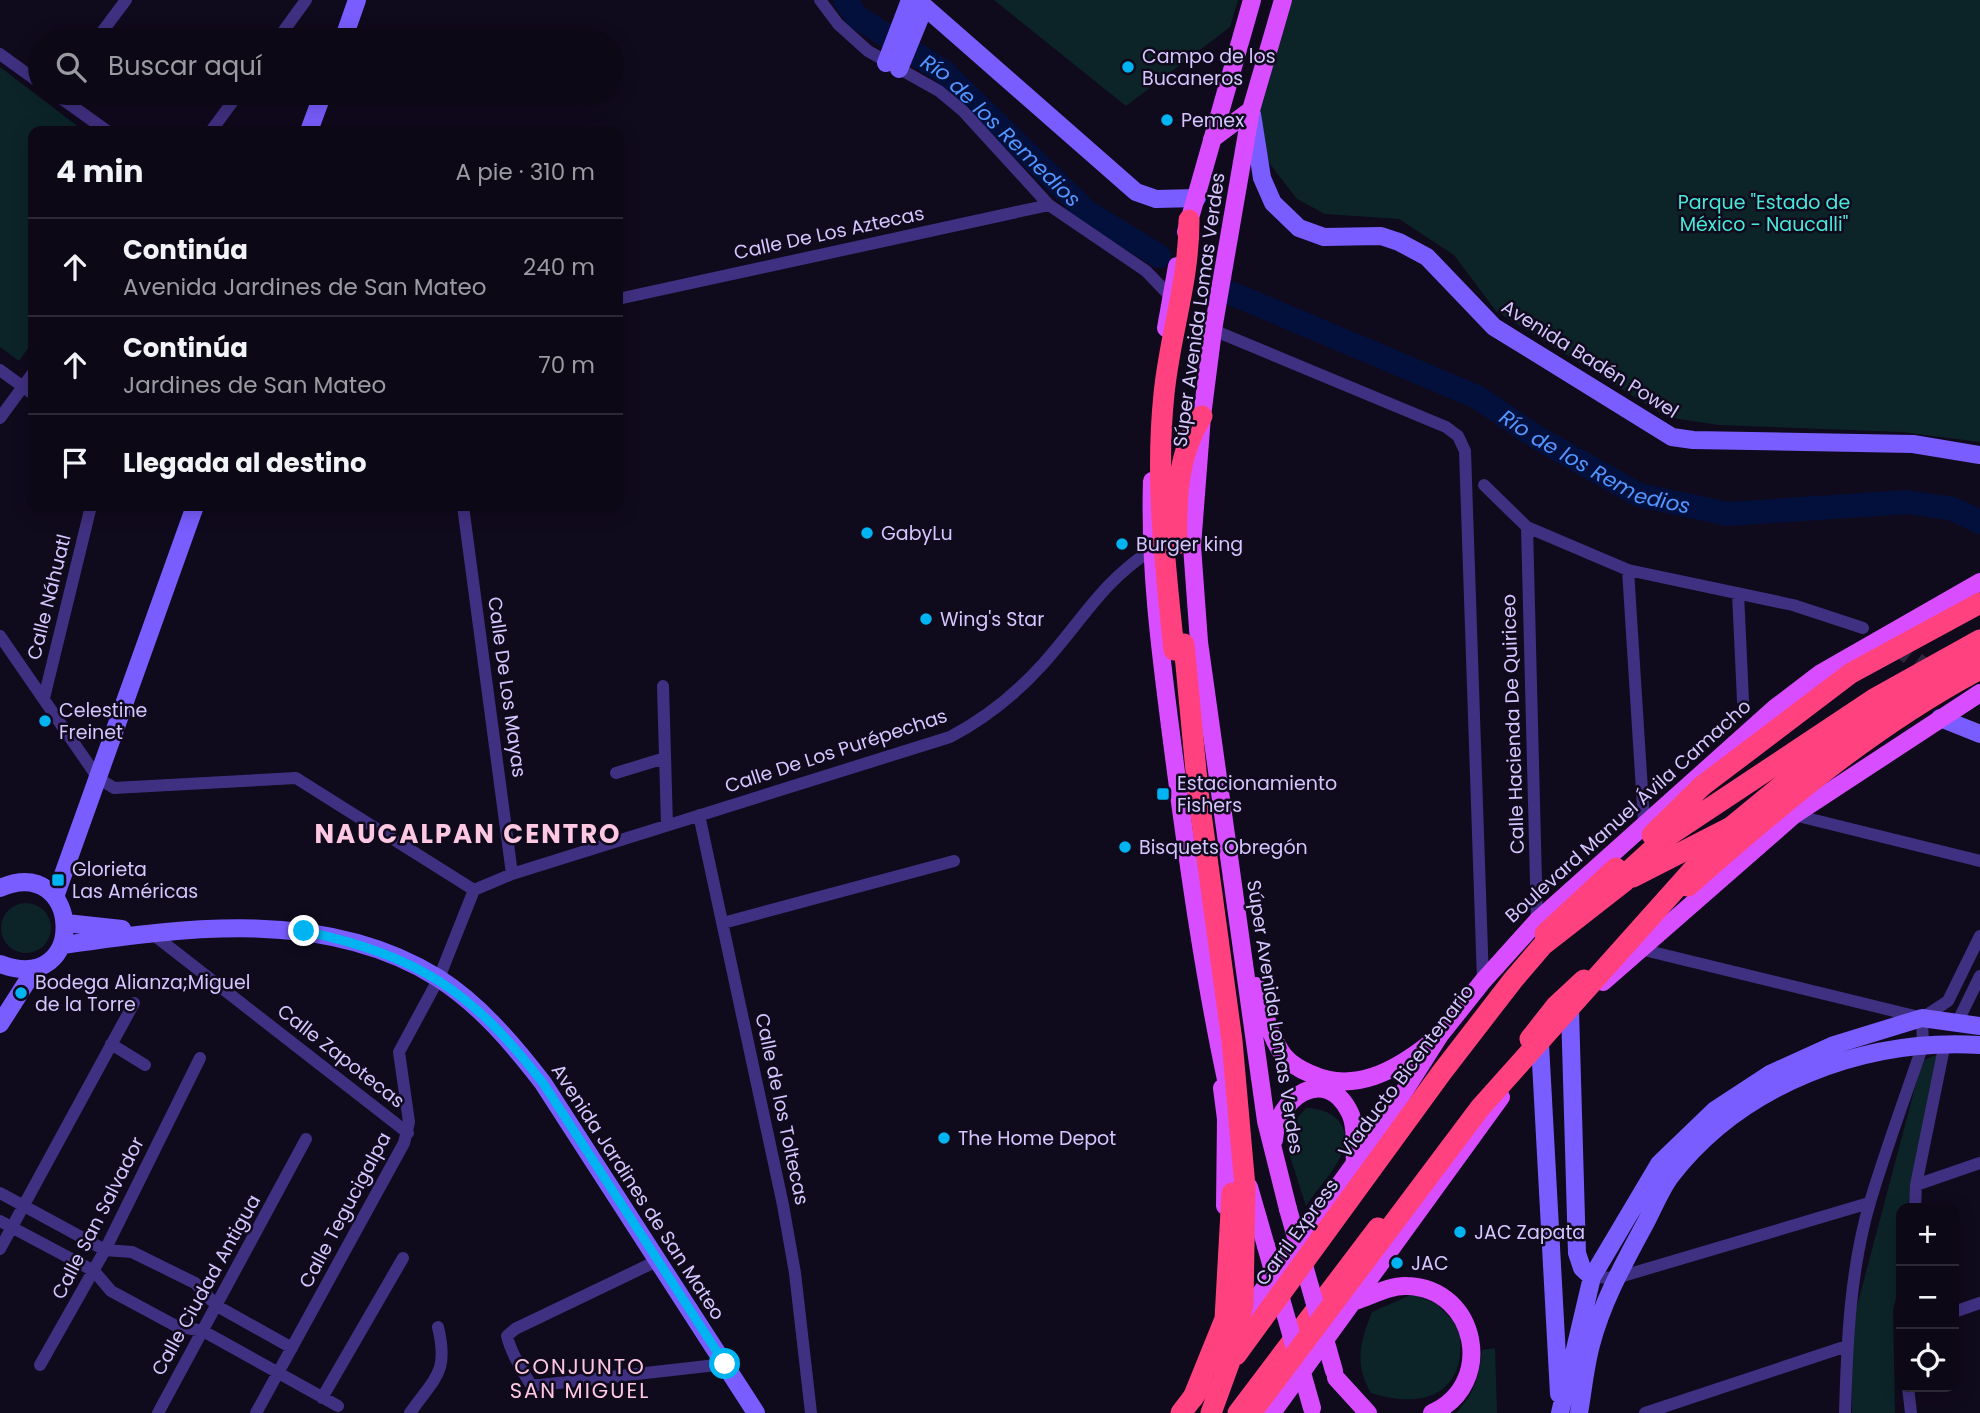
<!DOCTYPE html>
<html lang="es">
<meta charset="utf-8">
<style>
body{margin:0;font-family:Poppins,sans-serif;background:#1a1623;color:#f1f3f6}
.controls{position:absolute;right:21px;bottom:21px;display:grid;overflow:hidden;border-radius:14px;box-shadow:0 4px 18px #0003}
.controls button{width:63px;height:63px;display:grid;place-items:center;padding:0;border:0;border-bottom:2px solid #2c2935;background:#0c0816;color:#f1f3f6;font:35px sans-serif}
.stop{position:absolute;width:21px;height:21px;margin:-16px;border:5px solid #00b3f1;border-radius:50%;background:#fff}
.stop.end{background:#00b3f1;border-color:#fff;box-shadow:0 2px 7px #0008}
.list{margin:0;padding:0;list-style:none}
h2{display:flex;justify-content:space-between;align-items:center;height:91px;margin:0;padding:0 28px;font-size:30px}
h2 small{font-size:23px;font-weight:400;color:#9a9aa1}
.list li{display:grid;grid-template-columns:46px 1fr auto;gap:21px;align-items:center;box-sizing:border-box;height:98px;padding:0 28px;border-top:2px solid #2c2935}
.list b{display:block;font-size:26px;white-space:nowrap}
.list p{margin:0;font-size:23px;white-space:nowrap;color:#9a9aa1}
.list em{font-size:23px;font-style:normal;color:#9a9aa1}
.icon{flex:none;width:38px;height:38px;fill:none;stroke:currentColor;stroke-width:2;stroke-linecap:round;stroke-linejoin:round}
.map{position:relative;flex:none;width:1980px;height:1413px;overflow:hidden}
.search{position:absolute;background:#0c0816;box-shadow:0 4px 18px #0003;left:28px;top:28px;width:595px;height:77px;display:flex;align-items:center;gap:18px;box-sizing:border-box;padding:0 24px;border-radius:38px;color:#9a9aa1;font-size:26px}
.panel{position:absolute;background:#0c0816;box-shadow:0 4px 18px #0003;left:28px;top:126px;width:595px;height:385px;border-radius:14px}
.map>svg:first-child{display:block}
</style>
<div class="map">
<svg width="1980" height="1413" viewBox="0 0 1980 1413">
<rect width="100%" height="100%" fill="#100a1d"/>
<!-- green -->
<path fill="#0c2428" d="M994 0H1238L1230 27 1126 106Z
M1284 0H1980V442L1902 432 1718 425 1667 417 1496 311 1454 255 1399 219 1325 214 1297 199 1270 164 1251 111Z
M0 67 84 131H33V341L19 361 0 347Z
M1 928a25 25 0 1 1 50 0a25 25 0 1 1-50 0Z
M1945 1051 1907 1208H1901V1279L1893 1310 1895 1413H1852V1325L1922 1061Z
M1306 1108C1329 1108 1352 1122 1343 1150 1337 1169 1317 1189 1306 1206L1288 1150 1286 1131Z
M1413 1294 1437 1304 1459 1327C1469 1391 1428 1411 1371 1393 1354 1364 1360 1342 1372 1312Z
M1495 1348 1497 1413H1456C1475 1393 1479 1376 1482 1350Z"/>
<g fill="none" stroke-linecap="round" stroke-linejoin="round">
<!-- river -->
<g stroke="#04103c" stroke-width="24">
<path id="s1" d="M845 0 857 17 944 72 1087 212 1159 256"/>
<path id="s2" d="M1233 294 1477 397 1538 438 1639 495 1728 514 1907 502 1953 509 1980 522"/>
</g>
<!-- secondary-tunnel -->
<path stroke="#2e263f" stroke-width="18" stroke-dasharray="18 9" stroke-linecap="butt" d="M1895 645 1936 676"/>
<!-- street -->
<path stroke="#403081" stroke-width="12" d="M820 0 838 24 868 51 939 91 963 111 1049 205 1146 271 1170 296
M96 40 126 0
M277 40 306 0
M0 54 40 83
M54 93 107 131
M211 131 239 93
M618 299 1049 205
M1213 330 1446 427 1458 436 1465 451 1483 981
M0 370 33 394
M0 418 33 373
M1484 485 1527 527 1628 570 1793 605 1863 628
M463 506 512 874
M1527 527 1537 921
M1628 570 1644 822
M1738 593 1743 701
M0 636 98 778 114 788 296 778 474 890
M663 686 667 825
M44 698 91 506
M616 773 665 758
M699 815 783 1205 795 1273 811 1413
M1794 815 1980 861
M723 923 954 861
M150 932 408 1133
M1640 949 1919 1017
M1922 1018 1948 1001 1980 936
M1958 1021 1980 976
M111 1044 145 1065
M1916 1185 1980 1163
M0 1193 105 1250 132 1252 195 1283 217 1306 292 1348
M1915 1208 1916 1185 1945 1043
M0 1221 94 1271 111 1291 176 1326 203 1331 338 1406
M0 1249 134 1003
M659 1260 515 1329 507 1336C511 1353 522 1370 531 1385H540L725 1364
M1592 1277 1616 1278 1869 1203
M1954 1312 1980 1303
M40 1365 105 1250 200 1058
M1908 1387 1911 1413
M322 1398 403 1258
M158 1413 306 1139
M256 1413 404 1143 409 1122 399 1052 439 978 474 890 512 874 950 737C986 718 1016 694 1043 664 1081 622 1102 582 1150 551
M410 1413C435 1377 449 1373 438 1327
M1645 1413 1847 1346
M1845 1413C1847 1342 1850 1270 1870 1202 1886 1149 1905 1097 1923 1045L1922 1018"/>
<!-- secondary -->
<path stroke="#7a5dff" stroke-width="18" d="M917 0 1136 192 1156 199 1197 198
M343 40 357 0
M886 63 910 0
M899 69 924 8
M1252 114 1262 178 1273 203 1299 228 1324 237 1381 236 1399 242 1427 257 1494 327 1672 437 1693 440 1913 444 1980 455
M309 131 323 93
M1940 718 1980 734
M0 888C82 852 90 998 0 964
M55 897 195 506
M66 923 122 929
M63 945C187 927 326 908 438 978 479 1004 513 1044 543 1083L756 1413
M1570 1010 1577 1253 1582 1268 1592 1277
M0 1024 35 969
M1540 1044 1559 1394
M1560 1413 1592 1277 1659 1164 1715 1110 1770 1074 1834 1045 1922 1018 1980 1026
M1579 1413C1583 1391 1585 1367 1591 1345 1602 1302 1624 1263 1645 1224 1653 1209 1660 1191 1670 1177 1742 1083 1865 1038 1980 1045"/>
<!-- primary -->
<path stroke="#d84dff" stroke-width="18" d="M1283 0 1251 110 1213 330 1202 416 1192 546 1199 642 1266 1121 1288 1209
M1212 139 1251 110
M1186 232 1252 0
M1166 328 1177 266
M1152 481C1149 574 1162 664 1174 757 1189 871 1205 985 1230 1098
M1603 982 1794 815 1980 693
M1256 986C1264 1010 1269 1036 1284 1056 1291 1064 1301 1070 1311 1074 1354 1094 1396 1070 1429 1044
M1222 1088 1226 1119 1225 1206
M1274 1140C1277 1097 1325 1065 1349 1111 1357 1125 1354 1148 1355 1164
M1249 1187 1266 1246
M1355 1301C1371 1296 1390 1285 1407 1286 1478 1288 1496 1385 1432 1413
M1239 1323 1382 1126 1440 1035 1483 981 1537 921 1775 708 1821 673 1980 582
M1336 1378 1368 1413
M1272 1413 1501 1097"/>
<!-- highway -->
<path stroke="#ff417f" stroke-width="21" d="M1177 544C1176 499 1177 455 1202 416
M1174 650C1165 564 1155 480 1164 394 1170 333 1189 283 1189 220
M1652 835 1702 786
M1633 877 1729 828
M1688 886C1780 805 1871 727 1980 669
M1608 890 1665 838 1874 699 1980 640
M1545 934 1616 868
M1530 1039 1556 1006 1584 980
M1181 1413 1204 1383
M1238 1413 1378 1228"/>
<!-- primary-bridge -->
<path stroke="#d84dff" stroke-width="18" d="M1288 1209 1334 1371
M1266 1246 1312 1408"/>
<!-- highway-bridge -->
<path stroke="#ff417f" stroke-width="21" d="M1184 644 1198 792 1232 1041 1245 1187 1243 1304 1230 1361 1211 1413
M1702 786 1851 673 1980 603
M1236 1355 1442 1072 1513 980 1543 945 1625 881
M1193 1398 1225 1319 1232 1193
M1251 1413 1480 1108 1731 827 1798 772 1914 693 1980 656"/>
</g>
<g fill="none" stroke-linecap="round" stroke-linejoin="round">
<!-- route -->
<path stroke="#00b3f1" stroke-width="9" d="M304 931C419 956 471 990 543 1083L725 1364"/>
</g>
<!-- markers -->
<g fill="#00b3f1" stroke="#100a1d" stroke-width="2.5">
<circle cx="1128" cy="67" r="7"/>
<circle cx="1167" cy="120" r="7"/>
<circle cx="867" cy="533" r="7"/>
<circle cx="1122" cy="544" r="7"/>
<circle cx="926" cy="619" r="7"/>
<circle cx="45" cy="721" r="7"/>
<rect x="1156" y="787" width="14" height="14" rx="3.5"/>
<circle cx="1125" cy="847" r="7"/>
<rect x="51" y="873" width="14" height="14" rx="3.5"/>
<circle cx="21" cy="993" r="7"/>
<circle cx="944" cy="1138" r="7"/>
<circle cx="1460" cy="1232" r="7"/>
<circle cx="1397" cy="1263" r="7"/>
</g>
<g text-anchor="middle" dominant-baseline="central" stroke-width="5" stroke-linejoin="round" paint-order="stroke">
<!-- poi labels -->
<g font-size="19" fill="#d5c6ff" stroke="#100a1d" text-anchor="start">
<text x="1142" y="56">Campo de los<tspan x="1142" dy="22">Bucaneros</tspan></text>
<text x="1181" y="120">Pemex</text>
<text x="881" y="533">GabyLu</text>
<text x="1136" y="544">Burger king</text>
<text x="940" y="619">Wing's Star</text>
<text x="59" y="710">Celestine<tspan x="59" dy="22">Freinet</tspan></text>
<text x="1177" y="783">Estacionamiento<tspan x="1177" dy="22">Fishers</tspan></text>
<text x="1139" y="847">Bisquets Obregón</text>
<text x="72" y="869">Glorieta<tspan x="72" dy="22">Las Américas</tspan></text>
<text x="35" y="982">Bodega Alianza;Miguel<tspan x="35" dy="22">de la Torre</tspan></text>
<text x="958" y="1138">The Home Depot</text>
<text x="1474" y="1232">JAC Zapata</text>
<text x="1411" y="1263">JAC</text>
</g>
<!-- park labels -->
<g font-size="19" fill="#48e9da" stroke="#100a1d">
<text x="1764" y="202">Parque "Estado de<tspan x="1764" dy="22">México - Naucalli"</tspan></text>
</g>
<!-- street labels -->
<g font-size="19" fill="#d5c6ff" stroke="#100a1d">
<text transform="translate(829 233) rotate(-12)">Calle De Los Aztecas</text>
<text transform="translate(1199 310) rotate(-82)">Súper Avenida Lomas Verdes</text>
<text transform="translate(1590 359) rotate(32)">Avenida Badén Powel</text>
<text transform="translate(49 597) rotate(-76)">Calle Náhuatl</text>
<text transform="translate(507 687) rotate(82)">Calle De Los Mayas</text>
<text transform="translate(1513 724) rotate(-92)">Calle Hacienda De Quiriceo</text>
<text transform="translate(836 751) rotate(-18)">Calle De Los Purépechas</text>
<text transform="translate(1628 811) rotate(-42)">Boulevard Manuel Ávila Camacho</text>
<text transform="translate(1275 1017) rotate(81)">Súper Avenida Lomas Verdes</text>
<text transform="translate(341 1056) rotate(38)">Calle Zapotecas</text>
<text transform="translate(1406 1071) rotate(-53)">Viaducto Bicentenario</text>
<text transform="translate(782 1109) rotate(78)">Calle de los Toltecas</text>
<text transform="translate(638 1192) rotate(57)">Avenida Jardines de San Mateo</text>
<text transform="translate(345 1210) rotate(-62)">Calle Tegucigalpa</text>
<text transform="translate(98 1218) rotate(-63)">Calle San Salvador</text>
<text transform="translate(1297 1232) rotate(-54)">Carril Express</text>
<text transform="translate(206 1285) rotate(-61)">Calle Ciudad Antigua</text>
</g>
<!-- water labels -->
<g font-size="21" font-style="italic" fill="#5495ff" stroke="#100a1d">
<text stroke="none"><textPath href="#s1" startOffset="205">Río de los Remedios</textPath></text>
<text stroke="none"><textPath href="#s2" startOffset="401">Río de los Remedios</textPath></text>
</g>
<!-- neighbourhood labels -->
<g font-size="21" letter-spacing="2" fill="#ffc8e2" stroke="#100a1d">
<text x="580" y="1366">CONJUNTO<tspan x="580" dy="24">SAN MIGUEL</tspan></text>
</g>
<!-- district labels -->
<g font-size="26" font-weight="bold" letter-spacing="2" fill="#ffc8e2" stroke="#100a1d">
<text x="468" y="834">NAUCALPAN CENTRO</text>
</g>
</g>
</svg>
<div class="controls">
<button>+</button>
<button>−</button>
<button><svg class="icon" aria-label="locate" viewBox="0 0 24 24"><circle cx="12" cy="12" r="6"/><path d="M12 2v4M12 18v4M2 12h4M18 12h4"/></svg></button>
</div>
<div class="stop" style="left:725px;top:1364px"></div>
<div class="stop end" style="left:304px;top:931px"></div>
<div class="search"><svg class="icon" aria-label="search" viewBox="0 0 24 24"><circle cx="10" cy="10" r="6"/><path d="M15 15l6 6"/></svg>Buscar aquí</div>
<section class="panel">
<h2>4 min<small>A pie · 310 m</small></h2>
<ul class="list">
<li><svg class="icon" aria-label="ahead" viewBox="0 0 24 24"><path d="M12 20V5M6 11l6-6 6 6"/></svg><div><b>Continúa</b><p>Avenida Jardines de San Mateo</p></div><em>240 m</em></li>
<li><svg class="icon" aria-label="ahead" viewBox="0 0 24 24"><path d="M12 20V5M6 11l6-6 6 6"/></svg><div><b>Continúa</b><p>Jardines de San Mateo</p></div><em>70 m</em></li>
<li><svg class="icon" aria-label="arrive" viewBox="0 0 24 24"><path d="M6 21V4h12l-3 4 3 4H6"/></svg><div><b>Llegada al destino</b></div></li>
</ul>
</section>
</div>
